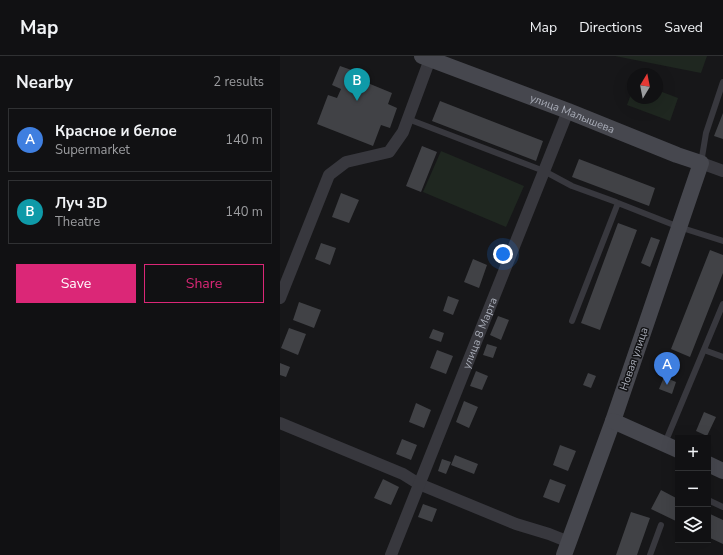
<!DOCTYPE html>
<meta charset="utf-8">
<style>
body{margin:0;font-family:"Nunito Sans",sans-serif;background:#1a1a1c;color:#f1f3f6}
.controls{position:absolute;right:12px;bottom:12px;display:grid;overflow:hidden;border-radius:0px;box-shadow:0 4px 16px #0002}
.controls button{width:36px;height:36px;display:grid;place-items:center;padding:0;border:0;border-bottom:1px solid #303133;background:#111113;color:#f1f3f6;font:20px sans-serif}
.compass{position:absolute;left:347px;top:12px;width:36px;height:36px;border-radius:50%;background:#111113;box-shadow:0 4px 16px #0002;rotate:10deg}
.you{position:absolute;left:223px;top:198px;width:14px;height:14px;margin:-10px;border:3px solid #fff;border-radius:50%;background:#1a73e8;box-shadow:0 0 0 6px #1a73e833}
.badge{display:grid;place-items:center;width:26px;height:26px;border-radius:50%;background:#db2777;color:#fff;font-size:13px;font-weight:700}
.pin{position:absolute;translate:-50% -33px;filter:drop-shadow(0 1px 2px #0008)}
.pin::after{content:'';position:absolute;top:21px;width:14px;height:12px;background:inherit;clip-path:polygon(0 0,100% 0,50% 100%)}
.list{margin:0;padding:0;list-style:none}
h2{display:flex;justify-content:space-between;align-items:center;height:52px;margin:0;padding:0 16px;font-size:17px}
h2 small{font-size:13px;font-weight:400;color:#9c9da0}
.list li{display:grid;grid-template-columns:26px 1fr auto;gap:12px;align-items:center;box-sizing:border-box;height:64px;margin:0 8px 8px;padding:0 8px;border:1px solid #303133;border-radius:0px}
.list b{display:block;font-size:15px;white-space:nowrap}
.list p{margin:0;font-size:13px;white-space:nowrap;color:#9c9da0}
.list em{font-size:13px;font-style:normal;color:#9c9da0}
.actions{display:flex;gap:8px;padding:12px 16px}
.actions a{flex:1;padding:9px 0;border:1px solid #db2777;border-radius:0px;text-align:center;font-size:14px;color:#db2777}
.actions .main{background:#db2777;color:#fff}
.icon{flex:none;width:22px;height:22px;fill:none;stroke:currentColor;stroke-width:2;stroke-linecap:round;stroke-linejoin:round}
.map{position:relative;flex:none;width:443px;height:499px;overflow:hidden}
header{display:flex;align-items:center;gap:24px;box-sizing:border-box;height:56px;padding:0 20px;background:#111113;border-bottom:1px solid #303133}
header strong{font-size:19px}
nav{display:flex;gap:22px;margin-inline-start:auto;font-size:14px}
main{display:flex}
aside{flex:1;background:#111113}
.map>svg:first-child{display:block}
</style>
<header>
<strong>Map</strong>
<nav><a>Map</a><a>Directions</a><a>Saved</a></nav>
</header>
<main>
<aside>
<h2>Nearby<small>2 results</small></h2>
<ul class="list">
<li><span class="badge" style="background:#3f7fe0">A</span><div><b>Красное и белое</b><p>Supermarket</p></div><em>140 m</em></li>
<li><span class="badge" style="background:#0f9aa8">B</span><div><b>Луч 3D</b><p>Theatre</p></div><em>140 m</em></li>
</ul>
<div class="actions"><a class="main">Save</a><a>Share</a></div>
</aside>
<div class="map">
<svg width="443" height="499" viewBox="0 0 443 499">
<rect width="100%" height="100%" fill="#171719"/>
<!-- green -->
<path fill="#1f2720" d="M335 0H427L421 17Z
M353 33V42H377V34L398 42 390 65 347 49Z
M161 95 244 130 226 171 143 136Z"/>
<!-- building -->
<path fill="#414246" d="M60 10 80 17 78 23 112 37 108 48 117 52 110 72 101 69 93 90 37 68 48 39 57 42 61 33 52 29Z
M160 45 263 85 256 105 152 65Z
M443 57V83L434 80Z
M142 90 157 96 141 136 126 130Z
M299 103 375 132 369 150 292 121Z
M61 137 79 144 69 167 52 161Z
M338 167 357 174 320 274 301 267Z
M371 181 380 184 370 211 361 207Z
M41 187 56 192 50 209 35 203Z
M430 194 443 199V217L410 301 391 293Z
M193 203 207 209 199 232 184 226Z
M168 240 179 244 173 259 163 255Z
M19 246 41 254 34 272 13 264Z
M218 260 229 264 221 284 210 279Z
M9 272 26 278 18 299 1 292Z
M153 273 164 277 161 286 149 282Z
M207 288 217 291 213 302 203 299Z
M157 294 173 300 166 318 150 312Z
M0 307 10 311 6 321 0 319Z
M196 315 208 320 202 334 190 330Z
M308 317 316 320 311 332 303 329Z
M384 321 396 326 392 338 379 333Z
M184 345 198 351 189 372 176 366Z
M136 347 151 354 144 372 129 366Z
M424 356 436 361 427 380 416 375Z
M122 383 137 389 131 404 116 398Z
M280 389 296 395 288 415 273 409Z
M175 399 198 408 194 418 171 409Z
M162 403 171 406 166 418 158 415Z
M103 423 119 431 111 449 94 442Z
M270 423 286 429 279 447 263 441Z
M381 434 398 443V466L371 453Z
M143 448 157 453 152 466 138 461Z
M351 456 370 462 357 499H336Z
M428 457 443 464V488L428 481Z"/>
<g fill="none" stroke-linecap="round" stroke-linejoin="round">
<!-- lane -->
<path stroke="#38383e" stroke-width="6" d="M128 63 264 115 292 130 336 146
M421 107 426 77 443 26
M292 265 338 147 399 171 443 185
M424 294 443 301
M385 387 443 248
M428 444 443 451
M370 499 381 469"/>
<!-- street -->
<g stroke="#38383e" stroke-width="12">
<path d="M421 107 443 115"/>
<path d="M0 242 49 119 66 106 109 96 123 76 150 3"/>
<path d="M0 367 123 418 139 428 236 468 269 478 289 486"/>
<path id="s1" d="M111 499 288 55"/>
</g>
<!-- secondary -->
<g stroke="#46474e" stroke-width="16">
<path id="s2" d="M142 0 288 55 397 99 421 107 333 365 284 499"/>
<path d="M333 365 398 394"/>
<path d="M428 408 443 415"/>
</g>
</g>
<g text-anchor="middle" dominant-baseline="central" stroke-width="3" stroke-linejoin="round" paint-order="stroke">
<!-- street labels -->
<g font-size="11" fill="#a9adb8" stroke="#121214">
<text stroke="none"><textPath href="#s2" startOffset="161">улица Малышева</textPath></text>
<text stroke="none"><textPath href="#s1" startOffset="239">улица 8 Марта</textPath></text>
<text transform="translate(354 303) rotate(-71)">Новая улица</text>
</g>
</g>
</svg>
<div class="controls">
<button>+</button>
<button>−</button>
<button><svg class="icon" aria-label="layers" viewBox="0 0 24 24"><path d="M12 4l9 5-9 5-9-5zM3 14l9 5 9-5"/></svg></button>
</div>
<svg class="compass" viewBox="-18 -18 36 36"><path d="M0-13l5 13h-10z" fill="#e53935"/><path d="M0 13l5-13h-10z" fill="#9c9da0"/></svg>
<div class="you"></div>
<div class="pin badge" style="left:387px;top:329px;background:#3f7fe0">A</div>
<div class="pin badge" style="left:77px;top:45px;background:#0f9aa8">B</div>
</div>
</main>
